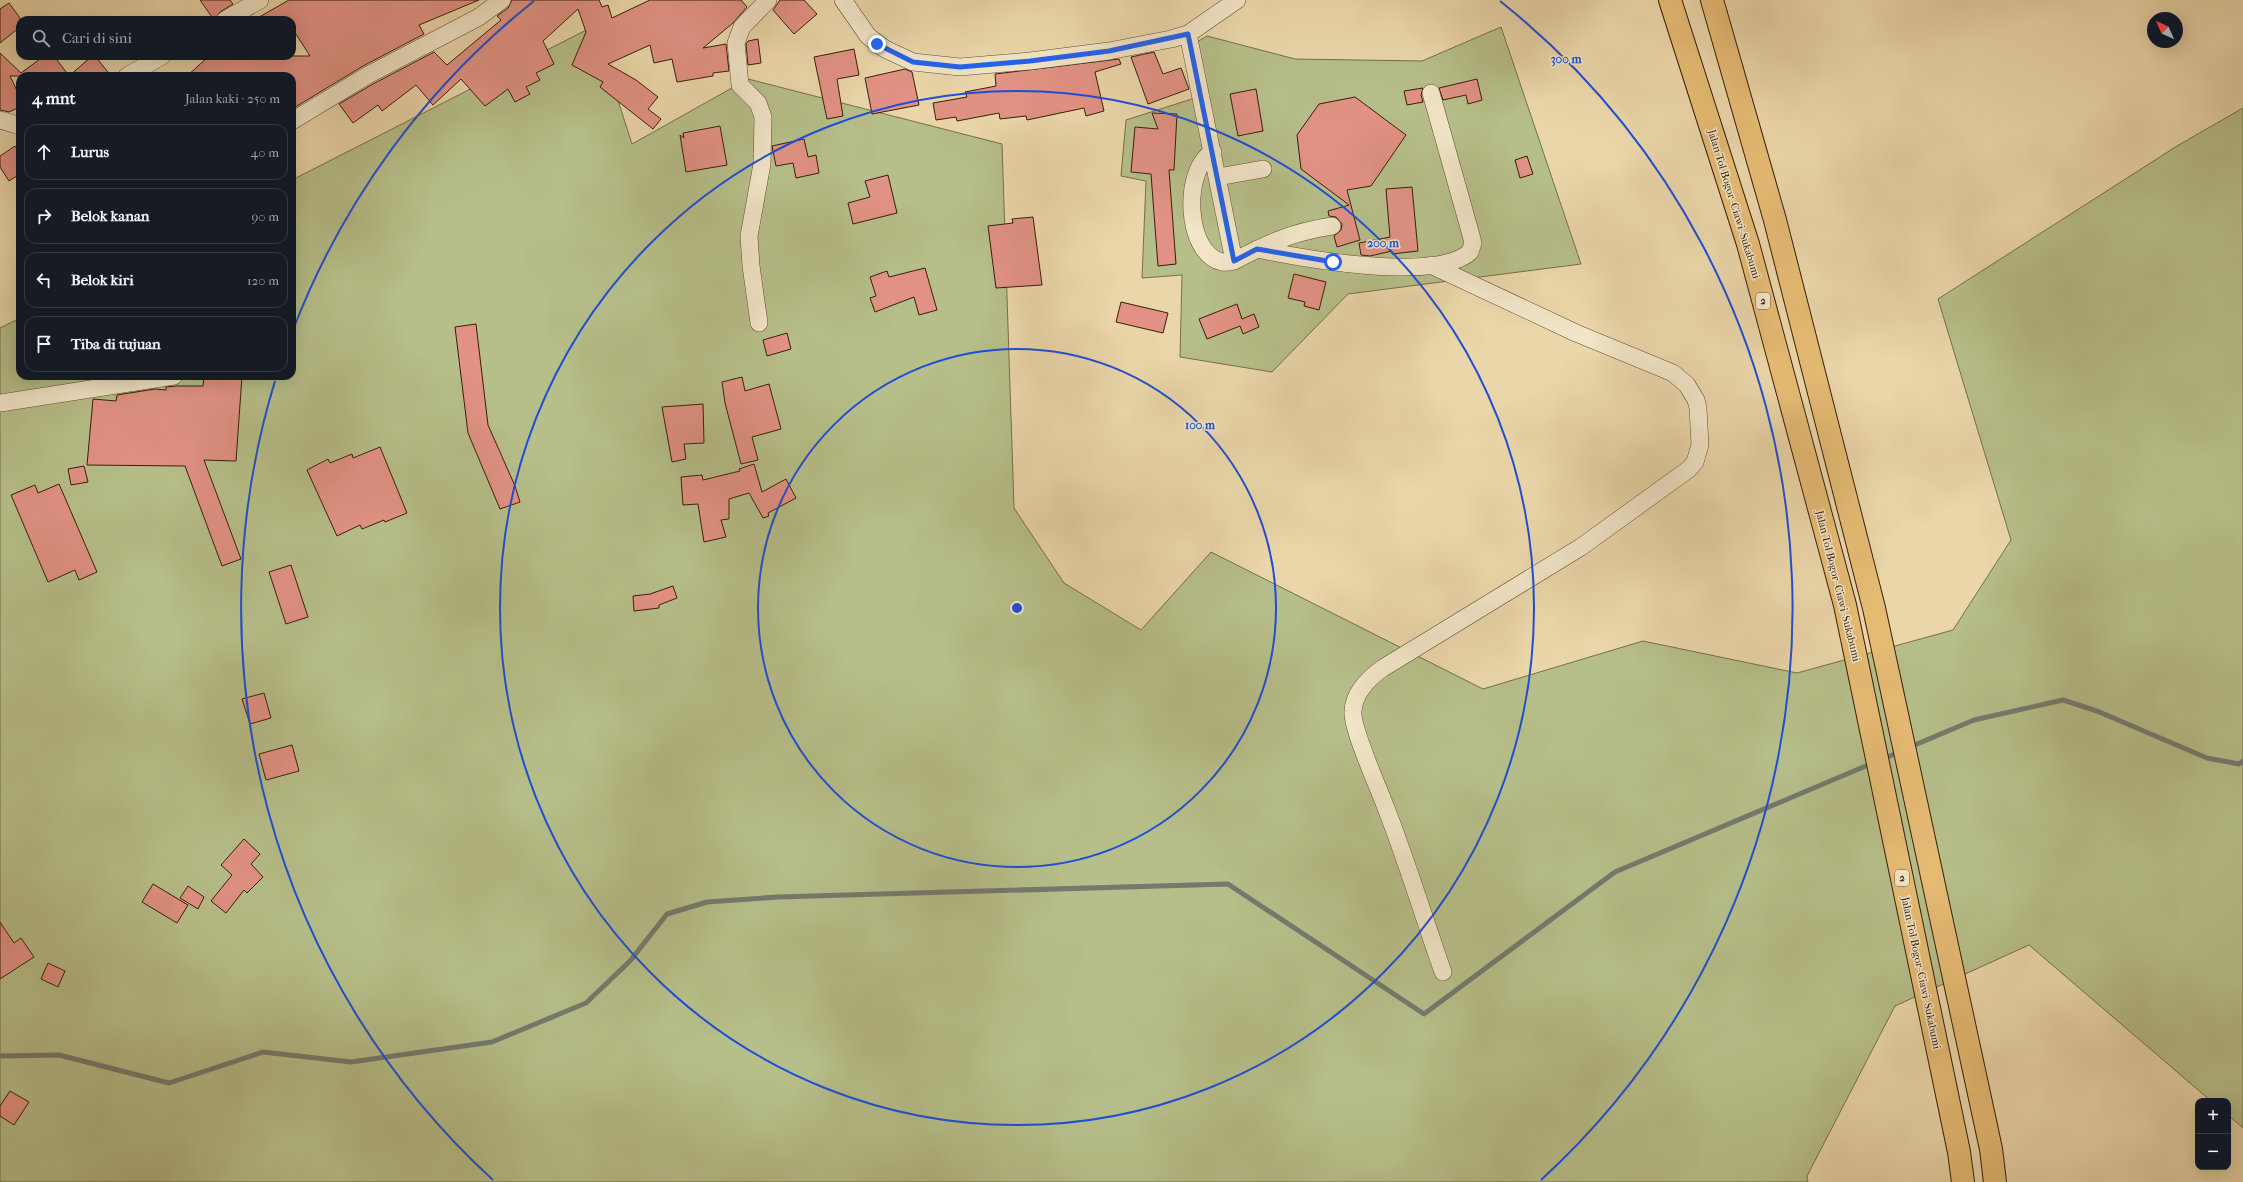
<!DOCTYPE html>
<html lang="id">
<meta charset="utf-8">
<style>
body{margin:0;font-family:"IM FELL French Canon",serif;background:#242831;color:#f1f3f6}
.controls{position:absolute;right:12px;bottom:12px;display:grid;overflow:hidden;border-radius:8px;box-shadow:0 4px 16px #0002}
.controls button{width:36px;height:36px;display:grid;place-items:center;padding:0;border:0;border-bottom:1px solid #363941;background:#171b24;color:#f1f3f6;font:20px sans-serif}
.compass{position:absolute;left:2147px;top:12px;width:36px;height:36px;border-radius:50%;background:#171b24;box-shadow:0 4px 16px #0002;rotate:315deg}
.stop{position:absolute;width:12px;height:12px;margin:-9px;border:3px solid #2563eb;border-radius:50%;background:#fff}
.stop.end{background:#2563eb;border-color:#fff;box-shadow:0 1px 4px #0008}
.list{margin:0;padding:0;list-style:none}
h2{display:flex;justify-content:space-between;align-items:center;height:52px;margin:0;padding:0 16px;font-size:17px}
h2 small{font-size:13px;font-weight:400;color:#9ea1a6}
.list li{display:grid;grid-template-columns:26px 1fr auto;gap:12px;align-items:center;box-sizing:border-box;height:56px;margin:0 8px 8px;padding:0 8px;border:1px solid #363941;border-radius:12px}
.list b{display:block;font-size:15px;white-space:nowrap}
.list em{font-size:13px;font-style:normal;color:#9ea1a6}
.icon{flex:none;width:22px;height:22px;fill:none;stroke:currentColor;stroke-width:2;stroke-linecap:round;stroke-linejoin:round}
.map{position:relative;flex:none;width:2243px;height:1182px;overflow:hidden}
.search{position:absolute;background:#171b24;box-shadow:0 4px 16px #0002;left:16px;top:16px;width:280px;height:44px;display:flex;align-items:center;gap:10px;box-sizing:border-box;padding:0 14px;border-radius:12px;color:#9ea1a6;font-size:15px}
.panel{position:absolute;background:#171b24;box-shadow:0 4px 16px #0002;left:16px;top:72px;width:280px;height:308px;border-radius:12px}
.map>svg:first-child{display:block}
</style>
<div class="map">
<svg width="2243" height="1182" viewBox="0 0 2243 1182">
<rect width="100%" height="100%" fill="#ead6a9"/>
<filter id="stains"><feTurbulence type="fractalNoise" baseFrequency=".005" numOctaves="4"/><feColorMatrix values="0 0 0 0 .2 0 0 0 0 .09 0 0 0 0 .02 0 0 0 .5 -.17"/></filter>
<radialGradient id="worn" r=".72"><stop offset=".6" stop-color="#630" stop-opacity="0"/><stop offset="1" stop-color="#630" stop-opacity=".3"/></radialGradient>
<!-- green -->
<path fill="#b6be89" stroke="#776e49" d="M594 26 632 144 748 79 1002 144 1014 508 1064 583 1141 630 1211 552 1483 689 1643 641 1797 673 1953 630 2011 540 1938 299 2177 146 2243 108V1128L2228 1115V1101H2211L2029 945 1895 1006 1807 1176 1808 1182H0V328L20 318V376H292V180Z
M1501 27 1581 264 1348 294 1272 372 1180 357 1182 275 1142 278 1146 181 1121 176 1126 120 1195 98 1187 48 1207 36 1295 59 1422 61Z"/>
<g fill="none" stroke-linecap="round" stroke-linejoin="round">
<!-- stream -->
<path stroke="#737a6e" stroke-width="5" d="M1910 747 1974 720 2063 700 2097 711 2207 758 2239 764 2243 761
M1883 759 1899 752
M0 1056 59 1055 169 1083 263 1052 351 1062 492 1042 586 1003 630 961 667 914 707 902 778 897 1228 884 1424 1014 1615 872 1873 763"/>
</g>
<!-- building -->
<path fill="#e19284" stroke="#381e09" d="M200 0H230L233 4 220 12 214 20Z
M289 0H479L419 25 424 34 363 66 292 109V76H187L209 56H310L292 28V20H254Z
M512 0H599L602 7 608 5 612 18 650 0H741L747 7 733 23 703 48 726 44 729 71 713 73V76L677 82 672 59 654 63 650 45 608 64 636 80 658 97 648 109 661 119 653 129 600 87 603 82 572 65 586 32 578 9 543 41 554 64 536 73 540 80 526 87 530 94 515 102 508 89 485 106 461 79 433 105 416 85 382 111 378 105 353 123 339 104 373 84 434 52 447 65 501 20 497 16 508 8Z
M780 0H804L817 14 794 34 773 10Z
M9 3 20 18V27L0 43V9Z
M758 39 761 63 748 65 746 44 748 41Z
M854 49 859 75 837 79 843 116 827 119 814 57Z
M1154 52 1163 74 1181 68 1189 89 1148 104 1131 57Z
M0 53 21 73 44 56H54L69 76H10L20 97V107L9 112 0 110Z
M92 56H95L111 76H69Z
M1119 59 1121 64 1095 72 1104 111 1086 116 1084 108 1027 120 1026 116 1000 119 999 113 957 121 956 117 936 120 933 103 967 97 965 92 996 86 995 74Z
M905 69 912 72 919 105 872 114 865 78Z
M1477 79 1482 100 1468 104 1466 95 1443 100 1439 88Z
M1423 88 1421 95 1423 102 1407 105 1404 91Z
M1256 89 1263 131 1238 136 1230 94Z
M1355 97 1406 135 1371 186 1347 190 1360 240 1337 247 1334 236 1341 230 1342 224 1336 217 1329 216 1328 211 1349 205 1301 169 1297 135 1319 104Z
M1152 113 1177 114 1174 170H1169L1176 264 1158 266 1151 174 1131 172 1135 127 1158 129Z
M720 126 727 165 686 172 680 135 684 138 683 133Z
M804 139 808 157 816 155 819 173 796 178 793 163 776 166 772 146Z
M15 146 20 153V174L9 181 0 167V156Z
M1527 156 1533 174 1520 178 1515 160Z
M888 175 897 213 853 224 848 203 870 197 865 181Z
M1412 187 1418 251 1392 254V251L1370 256 1361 255 1359 243 1390 237 1386 189Z
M1033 217 1042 285 996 288 988 226 1013 223 1012 219Z
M925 268 937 310 919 315 914 297 875 312 870 298 876 296 870 277 887 271 889 277Z
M1294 274 1326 282 1319 310 1304 306 1305 302 1288 298Z
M1121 302 1168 313 1163 333 1116 322Z
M1237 304 1242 319 1254 314 1259 327 1243 334 1240 326 1207 339 1199 319Z
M476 324 488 425 515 486 520 502 500 509 468 433 455 327Z
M787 333 791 349 767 356 763 340Z
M204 376H242L236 461 204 460 241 559 222 566 185 466 87 465 93 399 116 401 117 395 155 389 166 390V387L176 386H203Z
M742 377 745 391 769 384 781 429 752 437 758 460 741 464 725 403 722 382Z
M703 404 704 443 684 444 686 459 672 462 662 407Z
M380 447 407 513 385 522 384 520 362 529 360 525 337 536 307 470 328 459 330 463 352 454 353 458Z
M754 464 762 492 786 479 796 498 768 513 769 516 763 518 749 493 729 499V519L721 520 726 537 704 542 698 504 683 505 681 477 702 475 703 480 740 471 739 469Z
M84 466 88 482 71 485 68 469Z
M59 484 97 572 79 580 75 570 48 582 11 495 35 485 38 493Z
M291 565 308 617 286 624 269 572Z
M673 586 677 598 659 605V608L634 611 633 596 650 594Z
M264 693 271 718 250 724 242 699Z
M292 745 299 771 266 780 259 754Z
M244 839 260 854 251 864 263 877 247 893 244 890 226 913 211 901 232 875 221 865Z
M153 884 188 905 177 923 142 902Z
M188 886 204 897 198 909 180 898Z
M0 922 14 943 21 938 34 957 0 979Z
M48 963 65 971 58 987 41 979Z
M10 1091 29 1102 14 1125 0 1116V1106Z"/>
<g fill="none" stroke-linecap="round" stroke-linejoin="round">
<defs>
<path id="minor" d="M843 0 868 36 885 49 913 62 960 67 1030 61 1109 51 1171 39 1188 34 1237 0
M225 20 260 0
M1188 34 1234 261C1268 243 1293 232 1332 226
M127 76 162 56
M0 120 20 126
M292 121 368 75 479 17 502 0
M1213 152C1182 169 1185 254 1222 262 1226 263 1230 262 1234 261
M1218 177 1263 169
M1257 249C1300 258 1436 283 1470 252L1473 243 1471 235 1431 93
M1431 265 1576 333 1673 373 1687 385 1696 400 1698 408 1700 445 1695 462 1689 469 1581 547 1383 668C1369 678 1354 693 1353 711 1351 727 1379 789 1386 808 1407 862 1424 918 1443 972
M759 323 751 266 749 236 762 164 763 117 758 103 740 85 736 43 742 27 768 0
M0 403 174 376"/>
<path id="highway" d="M1670 0 1748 244 1845 605 1959 1152 1963 1182
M1712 0 1775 220 1874 608 1991 1149 1995 1182"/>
</defs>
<!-- minor casing -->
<use href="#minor" stroke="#644c31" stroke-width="18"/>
<!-- highway casing -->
<use href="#highway" stroke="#381e09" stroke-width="24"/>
<!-- minor -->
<use href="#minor" stroke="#f1e4c7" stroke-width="17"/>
<!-- highway -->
<use href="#highway" stroke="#e5bb74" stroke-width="22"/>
</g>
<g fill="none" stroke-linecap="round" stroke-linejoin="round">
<!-- route -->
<path stroke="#2563eb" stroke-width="5" d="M877 44 913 62 960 67 1030 61 1109 51 1188 34 1234 261 1257 249 1333 262"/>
</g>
<!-- distance rings -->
<g fill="none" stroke="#1d4ed8" stroke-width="2">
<circle cx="1017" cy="608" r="259"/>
<circle cx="1017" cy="608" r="517"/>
<path d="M493 1180A776 776 0 0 1 275 381M293 330A776 776 0 0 1 534 1M1500 1A776 776 0 0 1 1541 1180"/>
</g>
<g text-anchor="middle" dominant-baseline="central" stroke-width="3" stroke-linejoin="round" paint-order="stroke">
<!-- shield labels -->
<g fill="#f1e4c7" stroke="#705942" stroke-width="1">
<rect x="1756" y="293" width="14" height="16" rx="3"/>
<rect x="1895" y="870" width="14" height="16" rx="3"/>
</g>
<g font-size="10" font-weight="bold" fill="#381e09">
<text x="1763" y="301">2</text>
<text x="1902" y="878">2</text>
</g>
<!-- street labels -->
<g font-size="11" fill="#381e09" stroke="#f1e4c7">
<text transform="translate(1734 204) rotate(73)">Jalan Tol Bogor–Ciawi–Sukabumi</text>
<text transform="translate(1838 586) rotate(76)">Jalan Tol Bogor–Ciawi–Sukabumi</text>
<text transform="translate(1921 973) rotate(78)">Jalan Tol Bogor–Ciawi–Sukabumi</text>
</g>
</g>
<circle cx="1017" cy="608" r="6" fill="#1d4ed8" stroke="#f1e4c7" stroke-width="2"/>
<g font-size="12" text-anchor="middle" font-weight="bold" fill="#1d4ed8" stroke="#f1e4c7" stroke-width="3" stroke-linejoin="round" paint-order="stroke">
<text x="1566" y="63">300 m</text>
<text x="1383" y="247">200 m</text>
<text x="1200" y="429">100 m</text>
</g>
<rect width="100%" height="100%" filter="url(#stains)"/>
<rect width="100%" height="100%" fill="url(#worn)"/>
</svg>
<div class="controls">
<button>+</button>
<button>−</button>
</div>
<svg class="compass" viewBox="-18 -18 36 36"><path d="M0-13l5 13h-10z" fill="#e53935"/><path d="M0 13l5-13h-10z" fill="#9ea1a6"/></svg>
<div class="stop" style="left:1333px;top:262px"></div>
<div class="stop end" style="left:877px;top:44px"></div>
<div class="search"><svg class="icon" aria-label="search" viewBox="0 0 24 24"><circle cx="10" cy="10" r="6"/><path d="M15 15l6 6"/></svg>Cari di sini</div>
<section class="panel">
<h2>4 mnt<small>Jalan kaki · 250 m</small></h2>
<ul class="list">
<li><svg class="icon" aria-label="ahead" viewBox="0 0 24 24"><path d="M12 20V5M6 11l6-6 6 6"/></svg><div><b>Lurus</b></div><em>40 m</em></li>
<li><svg class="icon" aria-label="right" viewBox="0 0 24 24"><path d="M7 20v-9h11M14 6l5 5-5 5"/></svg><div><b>Belok kanan</b></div><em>90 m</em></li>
<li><svg class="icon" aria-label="left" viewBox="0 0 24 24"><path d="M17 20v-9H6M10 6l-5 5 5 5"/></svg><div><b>Belok kiri</b></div><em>120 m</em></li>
<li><svg class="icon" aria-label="arrive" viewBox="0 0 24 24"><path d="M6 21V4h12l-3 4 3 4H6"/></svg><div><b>Tiba di tujuan</b></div></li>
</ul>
</section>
</div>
